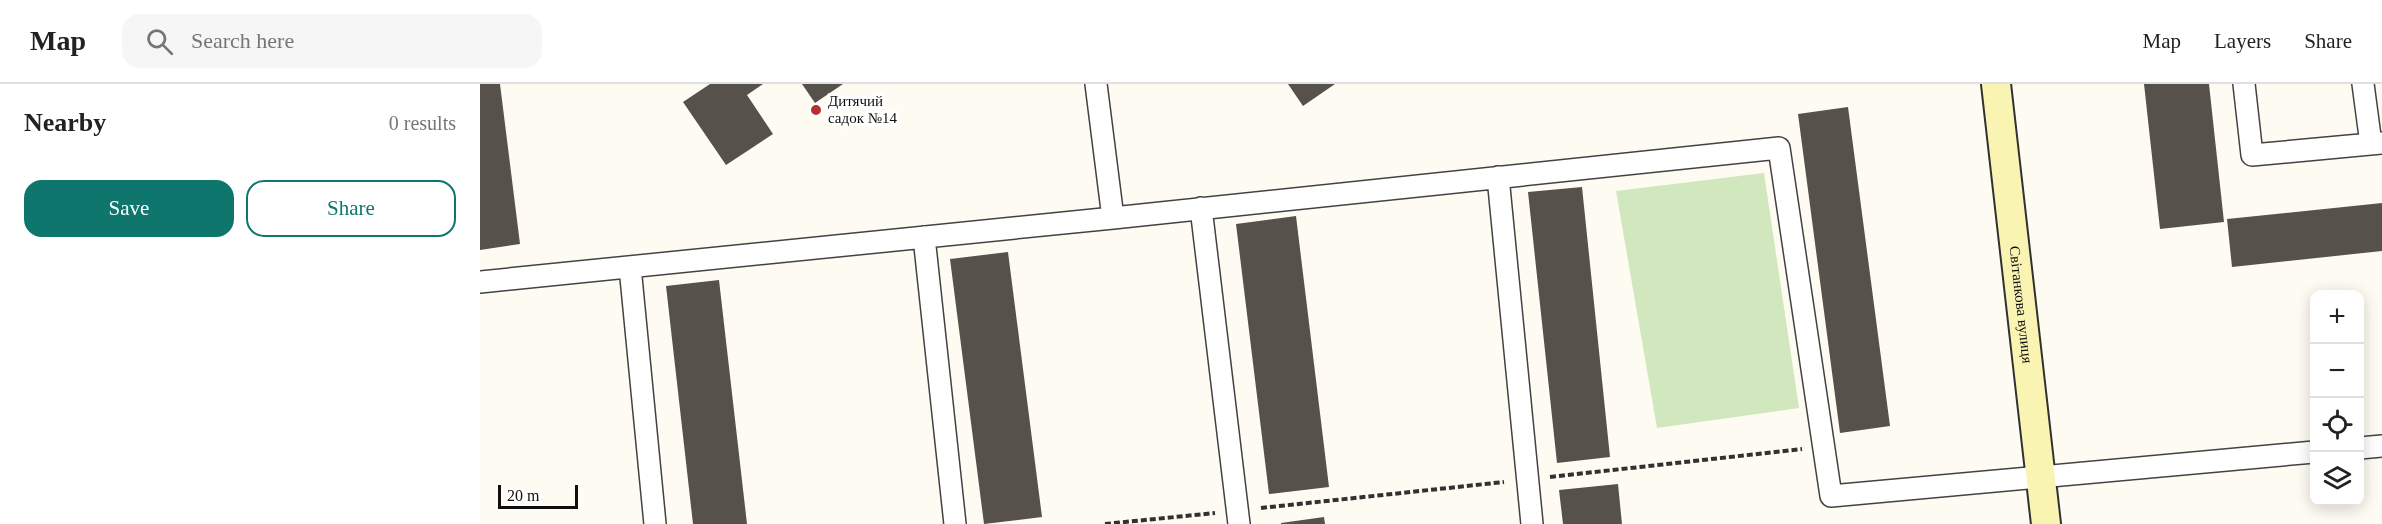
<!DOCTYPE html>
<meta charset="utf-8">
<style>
body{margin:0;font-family:"Times New Roman",serif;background:#f6f6f6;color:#222}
.controls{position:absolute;right:18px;bottom:18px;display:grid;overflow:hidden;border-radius:12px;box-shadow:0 3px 15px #0003}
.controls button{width:54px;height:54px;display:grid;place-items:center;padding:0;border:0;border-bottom:2px solid #e0e0e0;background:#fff;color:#222;font:30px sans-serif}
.scale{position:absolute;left:18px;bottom:15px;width:80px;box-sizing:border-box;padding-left:6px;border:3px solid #0f0f0f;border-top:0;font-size:16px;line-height:21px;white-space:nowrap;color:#0f0f0f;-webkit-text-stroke:4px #fff;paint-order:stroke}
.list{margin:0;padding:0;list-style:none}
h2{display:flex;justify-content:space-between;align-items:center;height:78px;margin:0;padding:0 24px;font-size:26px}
h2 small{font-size:20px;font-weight:400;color:#767676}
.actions{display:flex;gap:12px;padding:18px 24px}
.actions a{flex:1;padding:14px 0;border:2px solid #0f766e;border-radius:18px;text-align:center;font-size:21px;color:#0f766e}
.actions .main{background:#0f766e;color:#fff}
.icon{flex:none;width:33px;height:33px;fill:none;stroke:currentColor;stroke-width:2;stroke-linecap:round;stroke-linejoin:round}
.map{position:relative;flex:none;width:1902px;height:440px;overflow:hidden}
header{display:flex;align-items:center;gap:36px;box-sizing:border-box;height:84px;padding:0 30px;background:#fff;border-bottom:2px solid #e0e0e0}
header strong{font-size:28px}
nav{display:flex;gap:33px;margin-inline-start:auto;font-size:21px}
.search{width:420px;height:54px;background:#f6f6f6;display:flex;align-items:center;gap:15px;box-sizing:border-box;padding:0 21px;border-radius:18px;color:#767676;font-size:22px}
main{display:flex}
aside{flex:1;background:#fff}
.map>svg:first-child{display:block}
</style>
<header>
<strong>Map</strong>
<div class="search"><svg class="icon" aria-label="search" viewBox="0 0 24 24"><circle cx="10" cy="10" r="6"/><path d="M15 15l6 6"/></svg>Search here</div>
<nav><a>Map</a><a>Layers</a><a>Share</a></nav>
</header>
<main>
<aside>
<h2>Nearby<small>0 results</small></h2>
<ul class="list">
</ul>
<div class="actions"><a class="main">Save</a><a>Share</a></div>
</aside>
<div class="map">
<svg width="1902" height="440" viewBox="0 0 1902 440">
<rect width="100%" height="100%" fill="#fefcf2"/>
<!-- green -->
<path fill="#d1e7bd" d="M1284 89 1319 324 1177 344 1136 107Z"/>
<!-- building -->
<path fill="#57514c" d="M0 0H20L40 160 0 166Z
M230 0H283L267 11 293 50 246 81 203 18Z
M322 0H363L335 19Z
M808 0H855L823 22Z
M1664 0H1729L1744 138 1680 145Z
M1368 23 1410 342 1360 349 1318 30Z
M1102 103 1130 373 1077 379 1048 108Z
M1902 119V167L1752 183 1747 135Z
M816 132 849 403 789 410 756 140Z
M528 168 562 433 504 440 470 175Z
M239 196 267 440H213L186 202Z
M1138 400 1142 440H1083L1079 406Z
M844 433 845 440H801V439Z"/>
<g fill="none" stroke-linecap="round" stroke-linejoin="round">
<defs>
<path id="street" d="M1764 0 1772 71 1902 59
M1883 0 1891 60
M1018 93 1052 440
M721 124 759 440
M633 134 1299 64 1351 412 1834 368
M444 153 475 440
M150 183 175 440
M0 198 633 134 616 0
M1880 364 1902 362"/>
<g id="secondary">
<path id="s1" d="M1516 0 1566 440"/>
</g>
</defs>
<!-- street casing -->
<use href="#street" stroke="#424242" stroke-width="24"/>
<!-- secondary casing -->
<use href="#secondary" stroke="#313131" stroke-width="32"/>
<!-- path -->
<path stroke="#313131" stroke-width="4" stroke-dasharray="6 3" stroke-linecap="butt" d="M1070 393 1322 365
M781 424 1024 398
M625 440 735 429"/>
<!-- street -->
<use href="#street" stroke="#fff" stroke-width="21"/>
<!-- secondary -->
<use href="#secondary" stroke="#f9f4b1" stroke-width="28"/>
</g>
<!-- markers -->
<circle fill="#b63031" stroke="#fff" stroke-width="2" cx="336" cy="26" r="6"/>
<g text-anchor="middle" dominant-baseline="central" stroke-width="6" stroke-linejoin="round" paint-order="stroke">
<!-- poi labels -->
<g font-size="15" fill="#0f0f0f" stroke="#fff" text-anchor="start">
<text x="348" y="17">Дитячий<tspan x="348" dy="17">садок №14</tspan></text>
</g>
<!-- street labels -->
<g font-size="15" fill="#0f0f0f" stroke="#fff">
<text stroke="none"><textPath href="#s1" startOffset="222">Світанкова вулиця</textPath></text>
</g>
</g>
</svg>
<div class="controls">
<button>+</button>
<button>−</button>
<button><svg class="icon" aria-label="locate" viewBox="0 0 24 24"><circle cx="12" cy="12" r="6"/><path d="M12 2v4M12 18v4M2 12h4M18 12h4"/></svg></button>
<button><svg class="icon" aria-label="layers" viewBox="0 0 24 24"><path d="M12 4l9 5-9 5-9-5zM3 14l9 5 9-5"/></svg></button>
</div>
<div class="scale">20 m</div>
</div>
</main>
